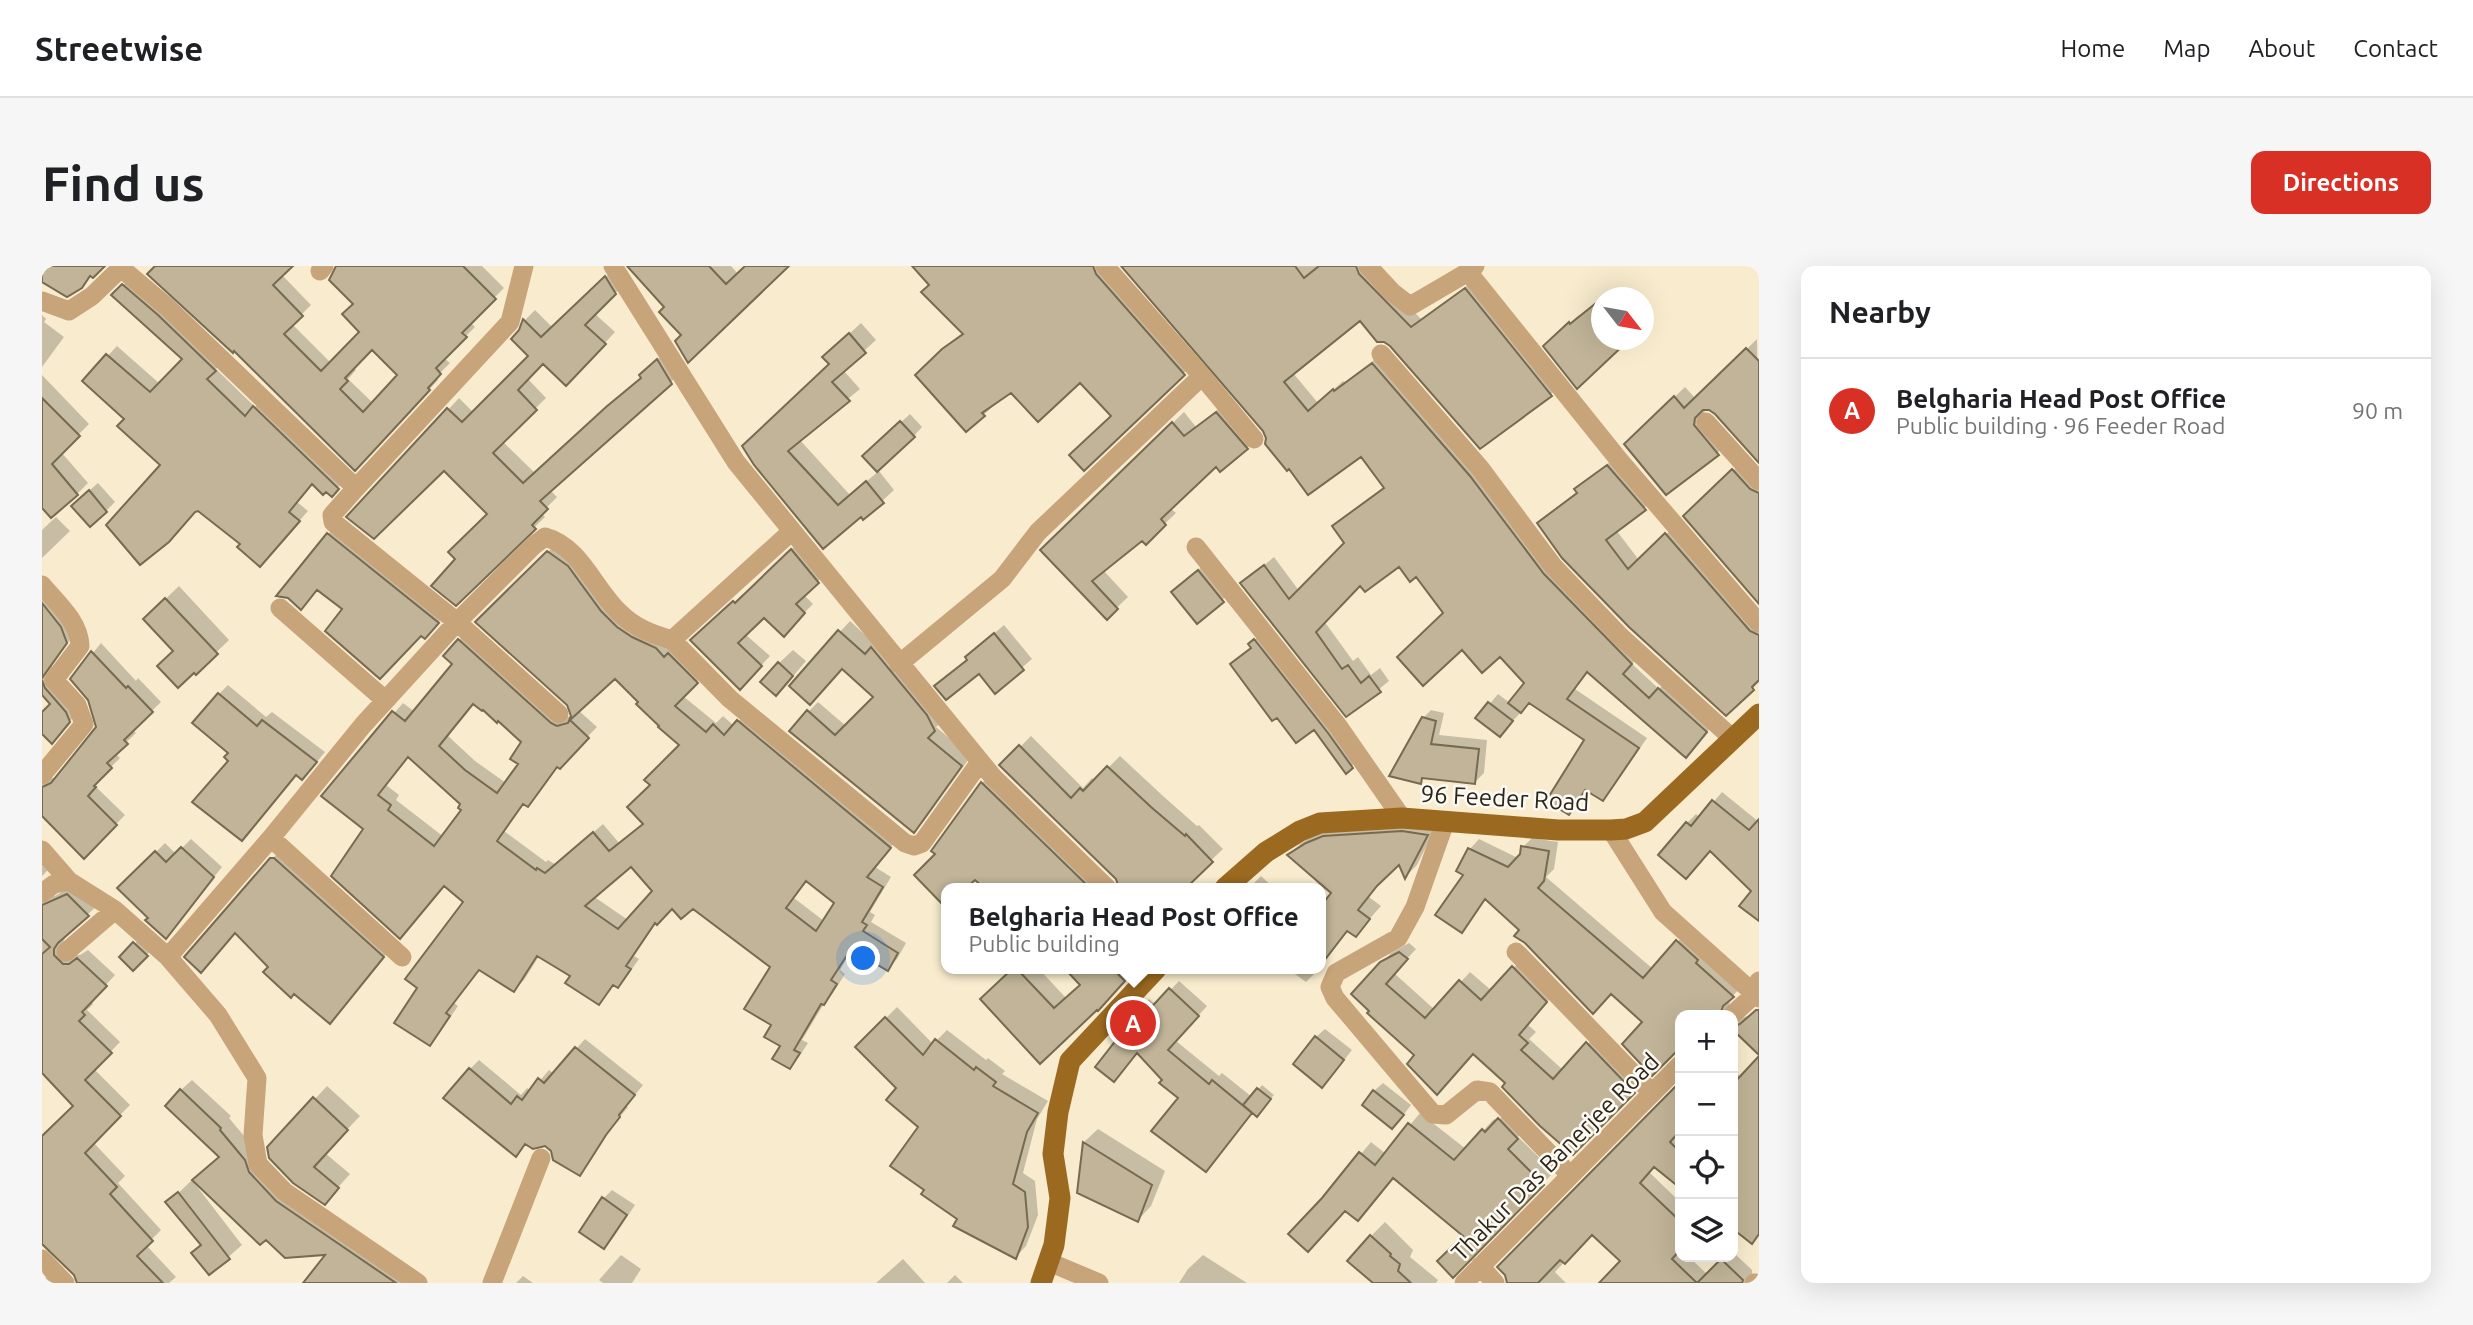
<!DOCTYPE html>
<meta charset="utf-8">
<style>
body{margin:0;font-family:Ubuntu,sans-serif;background:#f6f6f6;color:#202124}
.controls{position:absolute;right:21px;bottom:21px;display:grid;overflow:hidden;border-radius:14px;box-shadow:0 7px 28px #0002}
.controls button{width:63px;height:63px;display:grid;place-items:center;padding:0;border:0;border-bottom:2px solid #e0e0e0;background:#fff;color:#202124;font:35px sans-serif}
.compass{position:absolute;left:1549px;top:21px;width:63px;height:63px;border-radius:50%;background:#fff;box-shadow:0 7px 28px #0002;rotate:121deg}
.you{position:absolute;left:822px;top:693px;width:24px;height:24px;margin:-18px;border:5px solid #fff;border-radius:50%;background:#1a73e8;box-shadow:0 0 0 10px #1a73e833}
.badge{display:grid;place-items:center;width:46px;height:46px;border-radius:50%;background:#d93025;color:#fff;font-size:23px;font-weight:700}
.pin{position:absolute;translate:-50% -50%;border:4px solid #fff;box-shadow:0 2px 7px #0006}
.popup{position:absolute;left:899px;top:617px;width:385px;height:91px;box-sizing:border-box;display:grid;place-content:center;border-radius:14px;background:#fff;filter:drop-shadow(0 2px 5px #0005);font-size:23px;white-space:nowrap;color:#757577}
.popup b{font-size:26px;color:#202124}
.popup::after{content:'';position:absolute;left:50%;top:100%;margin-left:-14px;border:14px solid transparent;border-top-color:#fff}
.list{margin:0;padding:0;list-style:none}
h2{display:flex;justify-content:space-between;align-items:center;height:91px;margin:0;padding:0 28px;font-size:30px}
h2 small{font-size:23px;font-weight:400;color:#757577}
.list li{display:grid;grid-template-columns:46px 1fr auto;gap:21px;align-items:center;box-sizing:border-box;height:105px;padding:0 28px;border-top:2px solid #e0e0e0}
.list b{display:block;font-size:26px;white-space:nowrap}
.list p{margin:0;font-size:23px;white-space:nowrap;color:#757577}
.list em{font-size:23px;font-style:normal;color:#757577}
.icon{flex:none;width:38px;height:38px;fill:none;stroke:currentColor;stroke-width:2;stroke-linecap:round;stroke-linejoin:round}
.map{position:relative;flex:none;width:1717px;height:1017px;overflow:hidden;border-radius:14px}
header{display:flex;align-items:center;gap:42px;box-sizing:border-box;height:98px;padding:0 35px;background:#fff;border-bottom:2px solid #e0e0e0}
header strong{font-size:33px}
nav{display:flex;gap:38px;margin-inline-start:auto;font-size:24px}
.intro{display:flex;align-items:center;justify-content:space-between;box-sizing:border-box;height:168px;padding:0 42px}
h1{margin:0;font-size:49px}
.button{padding:18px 32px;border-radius:14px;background:#d93025;color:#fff;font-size:24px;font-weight:700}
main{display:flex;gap:42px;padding:0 42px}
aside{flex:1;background:#fff;border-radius:14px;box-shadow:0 7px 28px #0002}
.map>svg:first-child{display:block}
</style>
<header>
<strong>Streetwise</strong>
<nav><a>Home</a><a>Map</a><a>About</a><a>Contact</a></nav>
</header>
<div class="intro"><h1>Find us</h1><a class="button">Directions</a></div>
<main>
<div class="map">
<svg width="1717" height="1017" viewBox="0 0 1717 1017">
<rect width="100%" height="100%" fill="#f9ecce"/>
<!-- shadow -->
<path fill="#0003" fill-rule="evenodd" d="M115 0H248L240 9 269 39 250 58 289 97 320 66 313 38 295 0H440L462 22 428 56 433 61 402 92 408 97 394 111 396 114 323 193ZM330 82 357 109 331 137 306 113 314 104 311 101Z
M594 0H689L696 8 705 0H745L641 69 625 41Z
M873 0H1065L1151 98 1042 203 1071 150 1038 115 969 124 925 164 875 110 922 66 890 19Z
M1080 0H1327L1379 53 1433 14 1518 119 1509 128 1349 79 1319 53 1251 107 1276 137 1301 115 1303 116 1340 88 1599 387 1590 398 1617 423 1627 413 1673 456 1653 481 1547 405 1533 423 1605 472 1570 523 1561 533 1545 523 1526 547 1545 474 1488 436 1458 469 1436 452 1456 428 1468 437 1484 417 1458 388 1403 347 1375 308 1357 298 1319 317 1282 355 1311 395 1316 391 1329 409 1338 402 1347 415 1305 449 1200 317 1232 291 1258 326 1305 277 1292 260 1343 220 1319 188 1223 164Z
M574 1 584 17 552 47 573 66 535 107 501 96 485 112 504 132 460 175 493 207 601 111 609 98 626 85 640 106 508 224 515 231 499 247 503 251 414 337 416 293 447 248 402 203 307 251 417 132 432 147 489 90 479 65 483 54 493 44 511 62Z
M90 10 182 94 174 103 213 141 222 132 305 212 290 228 271 216 255 236 266 245 227 289 120 198 84 153 42 115 75 80 118 118 142 93 71 29Z
M1574 22 1582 32H1562Z
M1560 33V74H1590L1583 79 1581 77 1512 71 1537 49 1538 50Z
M0 49 4 53 2 56 22 71 0 101Z
M819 57 834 74 801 104 818 123 757 173 808 229 837 205 852 224 822 252 819 249 781 281 713 198 789 98 794 80Z
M1715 73 1717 194 1674 146 1667 142 1663 144 1662 148 1686 178 1624 227 1584 178 1643 121 1654 133Z
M0 109 47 158 19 186 46 217 35 228 0 240Z
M1185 136 1216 171 1205 182 1174 198 1128 242 1134 247 1104 276 1100 272 1061 304 1086 331 1065 351 1000 284 1142 146 1154 161Z
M868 148 880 161 872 170 832 181Z
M1576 190 1613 233 1574 264 1597 294 1635 258 1717 354V416L1684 448 1497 258 1536 225 1535 223 1545 213Z
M1702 194 1717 210V336L1644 250Z
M56 217 73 236 64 245 40 231Z
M14 251 28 265 0 292V264Z
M297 258 406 346 393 360 302 343 286 268Z
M758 275 784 307 762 329 771 338 741 368 721 349 703 368 728 390 698 422 659 366 701 328 702 329Z
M515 277 568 335 664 407 641 430 674 457 681 450 692 460 705 446 857 571 833 601 849 611 828 646 833 649 829 656 864 677 855 693 845 703 811 682 798 704 803 708 791 727 783 736 760 774 766 777 757 791 748 801 732 758 730 700 651 641H630L615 656 592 690 597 693 585 710 576 720 573 718 557 737 530 710 497 690 482 714 472 724 438 703 412 737 416 740 397 768 388 778 377 722 424 635 323 563 282 529 361 437 373 446 413 398 417 374 426 365 525 451 531 450 527 438 435 355ZM573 411 640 479 610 519 602 557 577 577 561 558 514 599 506 594 504 596 462 565 483 537 486 539 495 530 517 500 555 461 536 444ZM432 437 456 453 482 476 478 498 464 517 433 495 405 469ZM367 490 420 538 422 544 402 571 354 534 357 529 344 519ZM589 598 612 625 586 654 551 630ZM766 614 794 636 782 655 752 632Z
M1166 296 1189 325 1180 334 1140 317Z
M0 314 35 364 10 400 13 411 38 443 21 464 0 465V449L11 438 0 427Z
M137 320 187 374 154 406 103 353Z
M808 355 834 379 902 454 894 461 929 490 882 555 872 565 766 446 776 436 804 460 834 430 801 401 749 420Z
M962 359 990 393 953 425 926 393 934 383Z
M1217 369 1318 492 1309 501 1272 461 1190 398 1210 381 1208 378Z
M59 377 94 415 96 412 119 436 90 464 94 467 73 487 78 492 60 510 61 511 53 520 83 549 42 591 0 547V518L6 512H14L56 461 48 433 30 413Z
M751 384 764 395 748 414 737 397Z
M186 419 224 451 230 446 283 486 269 503 255 508 189 494 177 428Z
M1389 444 1402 447 1397 469 1445 474 1442 507 1433 516 1384 510 1378 516 1380 453Z
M989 470 1041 522 1050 512 1053 515 1078 490 1121 530 1155 560 1157 559 1181 583 1140 622H1078L1075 612 960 499Z
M951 506 1068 620 1076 622H991L984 615 978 622H944L933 612 922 622H904L896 588 940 517Z
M1680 526 1717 556V652L1711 625 1645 557 1654 548 1658 552Z
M1396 557 1375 599 1364 610 1357 596 1344 609 1327 631 1339 640 1314 668 1307 664 1278 701V644L1291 627 1247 589 1259 577 1278 565Z
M1490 572 1516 576 1512 603 1504 611 1611 703 1645 666 1700 720 1688 733 1687 741 1679 749H1638V786H1634L1569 726 1479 664 1445 632 1419 665 1424 608 1416 604 1428 583 1437 573 1476 592 1481 581Z
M149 573 180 601 124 671 78 622 123 577 134 588Z
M0 580 13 597 0 610Z
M240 582 350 681 297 747 228 701 194 665 145 691Z
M1219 610 1232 622H1207Z
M29 620 56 639 25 667 21 677 31 689H38L46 684 73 709 49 735 51 738 45 744 78 776 52 803 88 839 51 876 83 910 76 917 119 964 104 979 134 1011 127 1017H47L0 974V874L33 840 0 802V625L13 630Z
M101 669 114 680 91 702 80 691Z
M1367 677 1374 683 1352 707 1393 744 1428 706 1450 725 1481 692 1514 726 1485 758 1494 766 1487 773 1521 804 1555 768 1601 816 1531 887 1466 817 1432 787 1374 789 1327 747 1339 698 1349 687Z
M972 703H997L1024 732 1039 718 1025 703H1093L1067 732 999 795 940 733Z
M1246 703H1277L1264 716Z
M1137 715 1165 740 1134 775 1177 810 1180 807 1210 831 1220 819 1232 829 1219 844 1212 846 1164 904 1138 832 1096 786 1072 814 1080 769 1077 765 1107 733 1114 739Z
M855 741 891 778 905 764 944 794 946 792 963 805 960 808 1006 835 995 853 981 907 993 915 996 949 984 980 974 991 917 953 885 924 878 861 856 822 815 781Z
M1717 742V787L1691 762 1699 752 1709 749Z
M1283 763 1310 784 1289 811 1274 771Z
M543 773 601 819 584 840 586 841 572 858 546 899 537 908 503 879 485 877 474 889 428 803 437 794 479 829 485 822 489 825 507 804 512 808Z
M1717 792V968L1710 975 1691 960V803L1699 811Z
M150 814 189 850 187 852 213 883 217 896 380 1017H274L287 986 179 890 139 824Z
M1341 817 1369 839 1359 852 1332 825Z
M1638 819V919L1613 899 1607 906 1638 936V991H1647L1666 1009 1683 991H1691V986L1710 1004 1711 1014 1716 1017H1559L1580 995 1550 967 1513 1006 1524 1017H1466L1467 1014 1457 1001Z
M285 820 318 850 283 887 308 908 283 936 252 915 273 833Z
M1469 842 1486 860 1476 871 1512 906 1411 1010 1423 970 1352 911 1316 953 1304 943 1281 933 1329 876 1344 888 1378 847 1424 883 1452 853 1455 856Z
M1056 863 1123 905 1109 940 1096 954 1037 926 1042 876Z
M150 914 200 979 168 1007 160 978 126 937Z
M570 924 593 939 571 972 562 981 561 933Z
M1343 956 1371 984 1368 991 1396 1014 1394 1017H1333L1329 970Z
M579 989 599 1003 590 1017H561L557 1014Z
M1161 989 1205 1017H1137L1146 1003Z
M861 993 883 1017H834Z
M12 1004 24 1017H0V1015Z
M913 1009 921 1017H905Z
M481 1010 491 1017H474Z"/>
<!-- building -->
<path fill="#c1b498" stroke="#766a50" stroke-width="2" fill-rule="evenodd" d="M0 0H63L51 12 48 10 40 22 25 31 0 16Z
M113 0H251L231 19 261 50 242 68 279 105 317 66 300 48 311 38 287 14 294 0H421L454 33 420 67 425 71 394 102 399 108 386 122 388 124 313 205 192 85 191 87 105 8ZM330 84 355 109 321 146 298 123 306 115 303 112Z
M585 0H667L684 18 703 0H747L646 97 633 75 639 69 617 46 622 41Z
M870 0H1051L1054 8 1143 109 1042 205 1027 189 1069 150 1038 117 996 156 969 127 940 147 943 150 924 166 873 109 900 83 921 68 879 26 887 19Z
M1079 0H1253L1262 12 1277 0H1314L1317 8 1369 61 1423 22 1510 130 1438 183 1348 80 1342 76H1335L1318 55 1242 116 1266 145 1291 123 1292 125 1330 97 1428 210 1502 308 1590 398 1581 408 1607 432 1616 422 1665 466 1644 492 1545 406 1525 433 1597 482 1561 535 1543 524 1527 549 1504 535 1542 474 1487 437 1479 447 1466 437 1482 417 1458 391 1440 407 1420 384 1381 420 1355 391 1401 347 1374 311 1368 316 1357 301 1323 326 1318 320 1274 366 1300 403 1306 399 1319 417 1327 410 1339 426 1304 451 1198 317 1222 299 1247 333 1302 277 1290 260 1342 222 1319 191 1266 229 1247 203 1245 205 1223 178 1224 172 1221 165Z
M563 10 574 28 543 59 564 78 524 120 501 98 476 124 495 144 451 187 481 217 564 141 599 112 597 109 615 93 630 118 498 235 506 243 490 259 494 263 414 340 389 320 413 293 406 286 445 248 402 205 332 273 304 251 405 142 420 156 486 90 469 73 477 64 481 53 499 71Z
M80 18 116 49 174 105 165 113 203 150 211 140 297 223 290 231 284 226 281 229 270 218 247 246 258 255 218 301 195 281 198 278 156 245 153 246 127 276 98 299 64 259 118 199 75 160 82 153 40 115 64 88 108 126 140 93 69 29Z
M1559 33V74H1587L1535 123 1501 80 1527 56 1528 58Z
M807 67 824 87 790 116 808 135 746 185 796 239 824 215 842 237 821 254 819 251 781 283 712 199 700 180 787 98 780 91Z
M1704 82 1717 95V197L1673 148 1667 144H1661L1653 152 1652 159 1677 189 1624 229 1582 178 1632 130 1642 142Z
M0 132 38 170 10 198 36 229 9 252 0 242Z
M1174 146 1206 183 1178 206 1174 201 1119 253 1124 259 1104 279 1100 275 1050 315 1076 343 1065 354 998 284 1130 156 1142 170Z
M858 155 873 171 835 206 820 190Z
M1565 199 1604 244 1564 274 1586 303 1623 267 1708 365 1717 369V414L1710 421 1712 424 1684 450 1587 361 1520 292 1495 257 1535 227 1532 223Z
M1690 203 1708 223 1717 227V338L1641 250Z
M47 224 65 246 48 261 29 240Z
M285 267 397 357 383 373 379 370 338 413 283 365 300 343 275 324 259 344 246 332 234 330Z
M749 283 777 317 754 338 763 347 742 371 722 352 696 377 720 400 698 424 648 374 691 335 693 337Z
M505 285 526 300 559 345 575 361 590 371 614 382 622 391 626 387 656 417 633 440 664 466 671 458 682 469 695 454 849 582 825 611 841 621 820 656 825 659 821 665 856 687 846 705 809 683 789 714 795 718 782 739 779 738 752 784 758 787 748 803 730 793 738 780 722 771 729 759 702 743 728 701 651 643 639 653 630 643 615 659 613 657 584 700 589 703 576 722 571 719 557 739 523 717 528 710 495 690 472 726 437 704 404 747 408 750 388 780 352 757 375 722 363 713 421 636 402 620 358 673 289 610 321 563 279 530 350 445 363 455 410 398 401 390 416 373 509 457 515 460 526 457 529 450 525 439 433 356ZM573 413 596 436 594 438 617 460 616 461 637 479 602 514 608 519 585 541 601 558 567 585 551 566 503 607 495 602 494 604 455 575 481 538 486 541 515 501 518 503 547 472 528 454ZM431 438 440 445 441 444 455 457 456 455 479 476 468 493 476 498 455 527 423 504 397 480ZM366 491 418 538 416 542 419 544 392 580 346 544 349 539 336 529ZM589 601 610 625 576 663 543 640ZM764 615 792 637 774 665 744 642Z
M1156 304 1182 336 1155 358 1129 326Z
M123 332 176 388 154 409 152 407 136 422 115 400 131 385 101 353Z
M0 337 19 361 25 377 0 412Z
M796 364 823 388 829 381 885 449 893 465 886 472 920 500 872 567 747 465 765 444 793 469 831 431 800 403 768 439 747 420Z
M952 367 982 404 953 428 937 408 904 434 892 420 925 394 923 391Z
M1212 373 1286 467 1311 502 1304 508 1272 464 1254 477 1235 452 1230 455 1188 398 1209 382 1206 378Z
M49 385 84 422 86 420 111 446 82 474 86 478 65 497 70 502 52 520 54 521 46 530 75 559 42 593 0 550V521L9 517 54 461 46 434 28 413Z
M736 396 751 410 734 430 718 416Z
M0 414 3 422 24 446 28 456 10 478 0 468V446L8 438 0 429Z
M176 427 215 460 220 454 275 496 260 514 254 509 200 575 150 536 186 495 182 491 186 487 150 457Z
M1446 436 1471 455 1458 471 1433 452Z
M1380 451 1394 455 1389 478 1437 483 1433 518 1380 512 1379 518 1347 510Z
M977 479 1029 532 1038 522 1041 525 1065 500 1109 541 1143 570 1144 568 1171 596 1144 622H1077L1074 613 957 499Z
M939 516 940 517 1048 622H942L933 614 924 622H904V642L872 609 893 588 889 585Z
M1670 534 1707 564 1717 553V655L1697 640 1709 625 1668 585 1644 613 1616 589 1644 556 1649 560Z
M1360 565 1386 569 1363 613 1357 599 1335 620 1316 644 1328 653 1314 671 1305 665 1278 700V641L1289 627 1245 589 1264 577 1281 570Z
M1479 580 1507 585 1502 615 1496 622 1601 712 1634 674 1656 694 1654 697 1692 731 1681 740 1678 749H1638V782L1610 810 1580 778 1600 756 1569 728 1551 748 1483 677 1472 670 1477 664 1443 633 1420 667 1393 649 1421 609 1414 605 1426 582 1466 601 1478 588Z
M139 581 172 611 124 673 103 654 106 652 75 622 113 585 124 596Z
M228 592H232L342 691 288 758 252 728 249 732 221 706 226 701 193 667 159 707 142 691Z
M25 628 47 650 16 677 12 683V689L21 698H27L35 692 65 720 40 746 43 749 37 755 70 787 43 814 79 850 43 887 75 921 68 928 111 975 95 990 121 1017H35L32 1009 0 978V870L31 840 0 807V688L8 681 0 673V639Z
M91 676 106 690 91 705 77 691Z
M1357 686 1366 693 1344 718 1383 752 1417 714 1439 734 1470 700 1505 736 1477 769 1486 777 1479 784 1511 813 1544 776 1593 827 1531 889 1498 860 1460 821 1463 817 1431 788 1395 829 1365 798 1372 789 1325 747 1327 745 1309 728 1338 696Z
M970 703H975L1012 742 1038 719 1023 703H1071L1083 715 1056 745 1055 744 998 798 938 733Z
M1127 722 1157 750 1126 784 1167 818 1170 814 1210 847 1164 906 1109 865 1136 832 1117 817 1120 814 1095 787 1072 816 1053 801 1078 769 1074 765 1097 740 1104 747Z
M1714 744H1717V789L1691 764V761L1698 758Z
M843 751 881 789 893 773 932 804 934 801 954 816 951 820 996 847 985 866 971 918 983 926 986 961 974 993 911 960 915 953 879 928 882 924 848 900 876 861 844 834 854 822 813 781Z
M1273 770 1302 794 1280 822 1251 798Z
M533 781 593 829 577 849 578 851 564 869 538 910 511 894 509 885 503 880 491 883 483 878 474 891 401 832 427 802 469 838 475 830 480 834 496 812 502 817Z
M1717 790V968L1710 978 1691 963V818Z
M1638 816V865L1628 876 1638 886V922L1612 901 1598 917 1638 955V984L1630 993 1655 1017H1557L1578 995 1550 969 1523 998 1518 994 1496 1017H1465L1463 1009 1455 1001Z
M1215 822 1229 833 1215 851 1201 839Z
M138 823 179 862 178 864 203 894 207 906 234 935 354 1017H261L283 989 243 992 224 974 218 979 150 914 177 891 123 840Z
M1331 824 1362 849 1350 863 1320 839Z
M271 831 306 864 272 901 297 922 283 939 251 917 227 892 225 881Z
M1456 852 1476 873 1466 883 1502 919 1411 1012 1395 995 1421 970 1351 912 1316 955 1303 945 1266 986 1246 968 1280 932 1317 886 1333 899 1366 857 1412 894 1440 863 1443 866Z
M1041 876 1110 919 1096 956 1035 927Z
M136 926 188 993 167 1009 149 987 159 979 123 936Z
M560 931 585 949 562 983 537 966Z
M1328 969 1349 988 1348 990 1358 998 1356 1005 1369 1017H1331L1305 995Z
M1679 993 1701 1014 1700 1017H1655Z"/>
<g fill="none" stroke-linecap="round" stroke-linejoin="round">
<!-- minor -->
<path stroke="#c8a47a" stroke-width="19" d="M571 0 694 196 951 511 1065 622
M1326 0 1350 26 1368 40 1426 6
M1433 0 1426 6 1577 194 1717 357
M278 5 282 0
M0 35 27 45 50 30 79 2 124 40 314 222 290 249 291 256 415 356 321 459 229 572 126 691 176 749 215 812 211 869 216 898 243 926 376 1017
M1339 88 1438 202 1511 300 1578 370 1690 472
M1160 110 1212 173
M1664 156 1717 215
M314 222 468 56 482 0
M750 265 630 374 688 433 863 577 872 580 880 577 938 496
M1154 281 1296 460 1360 552
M0 319C15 337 37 355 38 380L12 414 35 439 42 458 0 509
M238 342 343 434
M857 398 960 313 996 266 1160 110 1063 0
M517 448 415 356 491 280 503 271C539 281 552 323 578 347 593 362 610 368 630 374
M1403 556 1373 641 1356 672 1294 707 1288 721 1293 732 1391 848 1404 849 1435 824 1448 826 1528 909
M1569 564 1621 646 1717 732
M229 572 360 691
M0 584 27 615
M0 627 12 618 27 615 73 644 126 691
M24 686 73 644
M1474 686 1610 827
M1690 749 1712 729 1717 715
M0 993 23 1017
M1007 996 1057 1017
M1438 1000 1453 1017
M450 1017 499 892
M1422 1017 1638 799
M1712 1017H1714"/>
<!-- primary -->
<path stroke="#9b6920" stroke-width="21" d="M1183 622 1224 586 1258 565 1278 557 1360 552 1516 564H1569L1584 563 1603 556 1717 448
M999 1017 1012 979 1018 932 1011 888 1016 846 1028 795 1114 703"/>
</g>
<g text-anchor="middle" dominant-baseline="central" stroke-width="5" stroke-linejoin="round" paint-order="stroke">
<!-- street labels -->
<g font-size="24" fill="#2b261b" stroke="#fdfaf4">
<text transform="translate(1463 532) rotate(3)">96 Feeder Road</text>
<text transform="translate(1513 891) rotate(-45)">Thakur Das Banerjee Road</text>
</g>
</g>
</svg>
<div class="controls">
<button>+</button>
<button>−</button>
<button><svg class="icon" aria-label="locate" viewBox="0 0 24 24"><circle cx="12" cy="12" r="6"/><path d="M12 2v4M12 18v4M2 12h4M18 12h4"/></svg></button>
<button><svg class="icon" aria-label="layers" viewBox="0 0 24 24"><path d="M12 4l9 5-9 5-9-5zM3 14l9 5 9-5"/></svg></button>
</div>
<svg class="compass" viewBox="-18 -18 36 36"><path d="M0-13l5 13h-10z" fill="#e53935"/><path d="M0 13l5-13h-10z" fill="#757577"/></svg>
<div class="you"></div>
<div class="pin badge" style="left:1091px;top:757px">A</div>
<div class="popup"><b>Belgharia Head Post Office</b>Public building</div>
</div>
<aside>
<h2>Nearby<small></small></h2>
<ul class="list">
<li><span class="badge">A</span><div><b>Belgharia Head Post Office</b><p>Public building · 96 Feeder Road</p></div><em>90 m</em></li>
</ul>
</aside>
</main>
